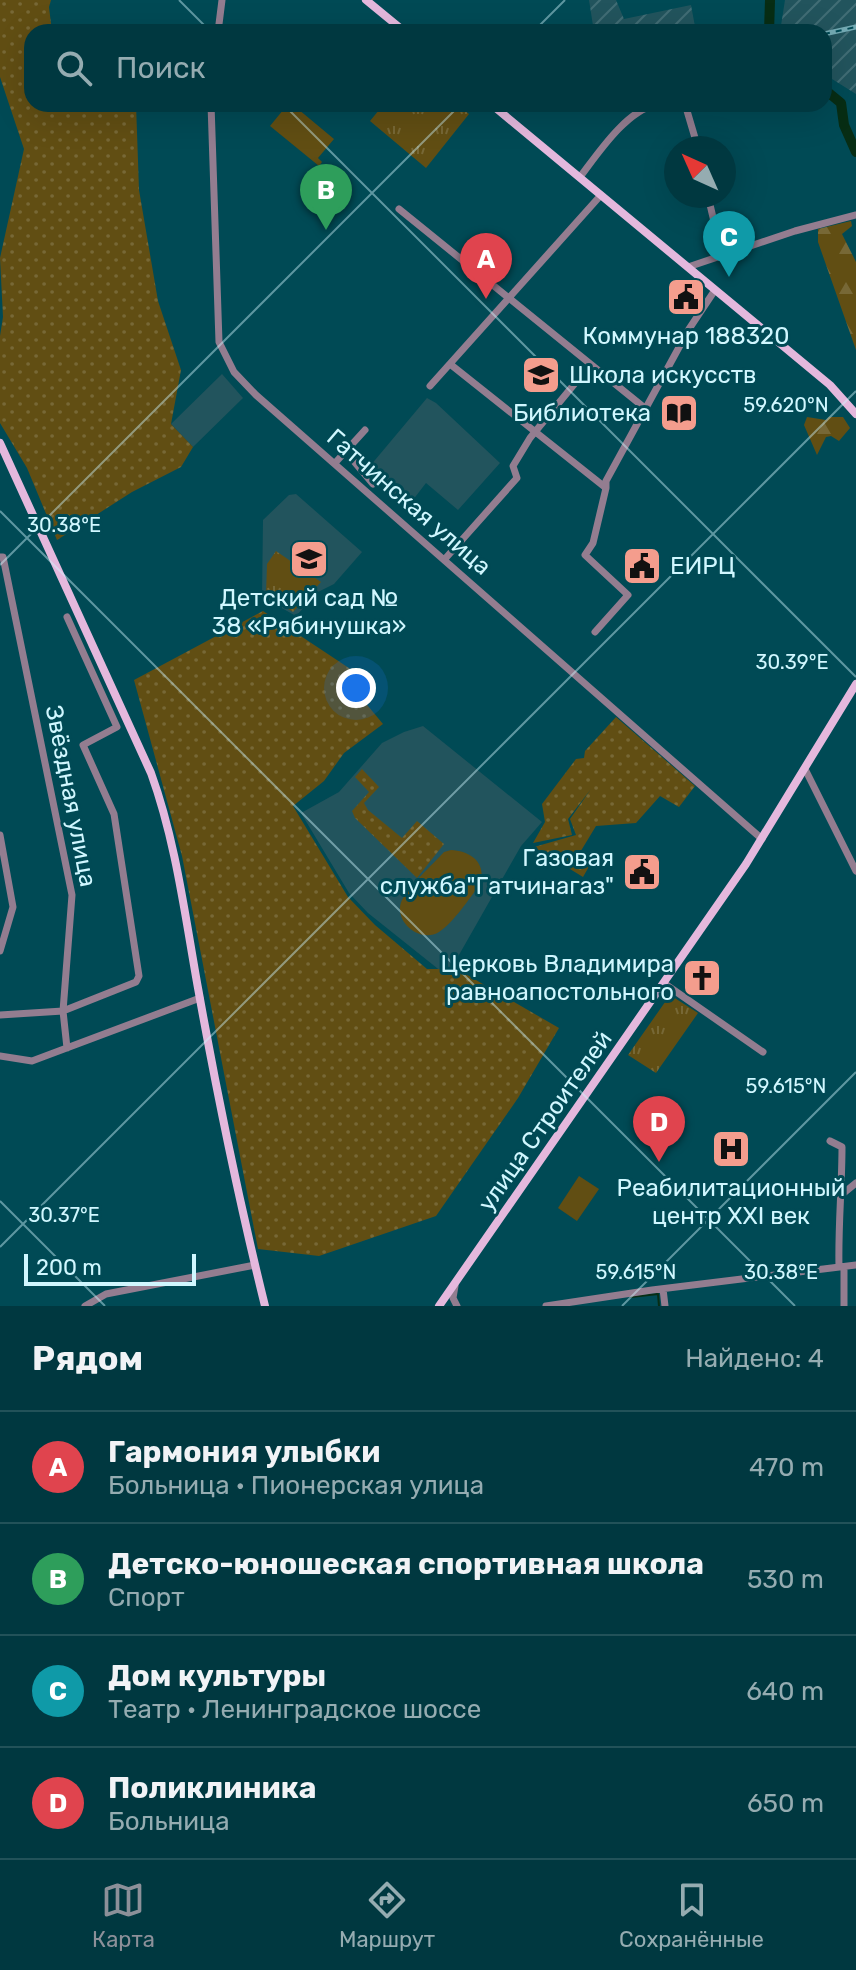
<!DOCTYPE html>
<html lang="ru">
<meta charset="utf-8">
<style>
body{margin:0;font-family:Rubik,sans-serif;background:#0a3f47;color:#f1f3f6}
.compass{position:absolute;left:664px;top:136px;width:72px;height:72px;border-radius:50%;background:#003840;box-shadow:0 8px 32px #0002;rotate:315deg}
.scale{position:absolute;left:24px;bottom:20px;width:172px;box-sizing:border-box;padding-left:8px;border:4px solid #d0f7ff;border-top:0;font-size:22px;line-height:28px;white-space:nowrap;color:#d0f7ff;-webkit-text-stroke:6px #004a55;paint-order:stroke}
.you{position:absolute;left:356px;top:688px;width:28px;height:28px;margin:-20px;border:6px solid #fff;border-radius:50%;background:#1a73e8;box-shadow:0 0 0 12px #1a73e833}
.badge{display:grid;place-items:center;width:52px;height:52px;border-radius:50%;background:#8c9099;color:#fff;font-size:26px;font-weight:700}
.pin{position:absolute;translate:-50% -66px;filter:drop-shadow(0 2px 4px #0008)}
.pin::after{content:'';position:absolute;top:42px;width:28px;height:24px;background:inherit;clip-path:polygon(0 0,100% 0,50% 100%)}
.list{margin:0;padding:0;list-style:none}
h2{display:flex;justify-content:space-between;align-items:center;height:104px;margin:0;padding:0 32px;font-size:34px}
h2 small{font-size:26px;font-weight:400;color:#95acb1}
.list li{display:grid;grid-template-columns:52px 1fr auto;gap:24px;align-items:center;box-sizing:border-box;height:112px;padding:0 32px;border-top:2px solid #225259}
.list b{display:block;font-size:30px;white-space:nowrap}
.list p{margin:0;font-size:26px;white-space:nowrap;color:#95acb1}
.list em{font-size:26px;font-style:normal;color:#95acb1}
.icon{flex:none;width:44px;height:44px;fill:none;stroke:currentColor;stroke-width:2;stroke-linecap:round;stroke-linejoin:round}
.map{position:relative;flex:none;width:856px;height:1306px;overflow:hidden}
.search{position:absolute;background:#003840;box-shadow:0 8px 32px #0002;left:24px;right:24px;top:24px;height:88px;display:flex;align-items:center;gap:20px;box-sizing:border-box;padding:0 28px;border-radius:24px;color:#95acb1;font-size:30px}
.sheet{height:552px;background:#003840}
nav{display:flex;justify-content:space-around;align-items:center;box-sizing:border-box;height:112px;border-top:2px solid #225259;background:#003840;font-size:22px;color:#95acb1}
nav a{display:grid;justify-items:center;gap:4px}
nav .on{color:#8c9099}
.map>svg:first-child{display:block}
</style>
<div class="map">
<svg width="856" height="1306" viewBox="0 0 856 1306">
<defs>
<pattern id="industrial-furrows" width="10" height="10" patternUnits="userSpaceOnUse" patternTransform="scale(2)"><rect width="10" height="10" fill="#22545d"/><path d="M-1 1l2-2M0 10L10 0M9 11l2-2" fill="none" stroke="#416d75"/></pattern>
<pattern id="grass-dots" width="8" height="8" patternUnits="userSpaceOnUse" patternTransform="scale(2)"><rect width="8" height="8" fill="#614e13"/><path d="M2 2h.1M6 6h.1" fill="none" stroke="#776836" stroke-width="1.8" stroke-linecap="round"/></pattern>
<pattern id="forest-firs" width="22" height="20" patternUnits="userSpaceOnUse" patternTransform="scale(2)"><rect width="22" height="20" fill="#614e13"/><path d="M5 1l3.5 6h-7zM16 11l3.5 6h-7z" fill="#776836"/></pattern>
<pattern id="park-tufts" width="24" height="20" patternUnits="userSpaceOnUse" patternTransform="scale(2)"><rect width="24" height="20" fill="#614e13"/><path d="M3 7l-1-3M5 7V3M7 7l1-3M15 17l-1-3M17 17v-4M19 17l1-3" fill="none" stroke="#776836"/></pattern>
</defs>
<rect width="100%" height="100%" fill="#004a55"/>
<!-- built -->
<path fill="#22545d" d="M222 374 243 398 193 447 171 424Z
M427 398 436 403 500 463 458 510 426 483 409 505 365 472Z
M296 494 362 552 334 584 318 592 296 616 262 597 263 520 289 495Z
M423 726 542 822 521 846 447 976 368 913 349 893 301 813 339 792 382 743 404 732Z"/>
<!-- industrial -->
<path fill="url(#industrial-furrows)" d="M589 0H616L624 19 691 5 696 32H594Z
M785 0H856V94L824 74V32H780Z"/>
<!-- grass -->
<path fill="url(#grass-dots)" d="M0 0H51L49 7 52 32H32V104H136L139 190 158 301 181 370 171 424 193 447 181 467 132 492 57 540 27 468 0 423V336L3 317 0 258 24 149 0 77Z
M263 611 367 680 358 694 383 724 344 753 324 781 293 806 348 897 375 925 427 969H457L559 1028 518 1098 436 1216 319 1256 258 1249 182 856 134 680Z
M616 717 695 786 679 807 660 796 636 823 596 826 579 854 591 863 583 877 534 847 576 835 570 819 591 789 568 819 572 835 533 843 545 822 542 804 576 759 584 758 585 751Z
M362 769 379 787 364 803 368 810 402 838 417 821 444 844 417 878 355 818 352 811 369 792 355 777Z"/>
<!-- forest -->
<path fill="url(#forest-firs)" d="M851 221 852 226 842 234 856 262V350L818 242V229Z
M807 417 826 420 829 417H843L850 428 839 441 831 436 826 437 817 455 804 425Z"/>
<!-- park -->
<path fill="url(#park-tufts)" d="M384 104H457L469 114 426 168 370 121Z
M276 551 321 582 293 612 266 595 267 564Z
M670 995 698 1013 656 1073 628 1055Z"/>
<!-- pitch -->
<path fill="#614e13" d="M288 104H292L334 139 318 158 322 162 319 166 270 126Z
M451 850C471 851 487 863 480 884 469 899 454 922 439 932 420 944 392 921 402 900 410 885 432 865 444 852Z
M579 1176 599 1189 577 1221 558 1208Z"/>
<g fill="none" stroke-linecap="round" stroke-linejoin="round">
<!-- stream -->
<path stroke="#072d14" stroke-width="2" d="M631 1297 658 1294 659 1306"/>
<!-- river -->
<path stroke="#072d14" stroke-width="10" d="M769 32 770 0
M824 89 841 103 844 125 856 152"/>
<!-- minor -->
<path stroke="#937d90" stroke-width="7" d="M218 32 222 0
M211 104 219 342 234 372 256 395 762 839
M685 104 698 148
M580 177C599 152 626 111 657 104
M708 196 722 256
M399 209 646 409
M688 267 795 231 856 215
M450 364 606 488 593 543 585 555 628 595 595 632
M430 386 601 195
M352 459 373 484
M335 463 365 430
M606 488V481L689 329 715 290
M0 557H3L72 895 63 1011 67 1048
M444 560 517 478 513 466 530 438 590 365
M805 769 856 871
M0 835 13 907 0 951
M665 984 763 1052
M0 1015 63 1011 136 982 139 976 114 814 83 745 117 727 67 617
M0 1056 32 1061 200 998
M830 1141 842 1147C842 1187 838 1227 839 1267
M840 1196 856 1183
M844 1267V1306
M455 1286 453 1298 457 1306
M663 1289 665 1306
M85 1306 106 1294 255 1265
M546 1306 652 1290 856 1265"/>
<!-- major -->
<path stroke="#e4b8dd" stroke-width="8" d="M366 0 405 32
M491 104 830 385 856 414
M0 443 151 773C176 842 185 916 198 988 217 1094 239 1201 265 1306
M439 1306 746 864 856 684"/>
<defs>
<path id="rail" d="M824 34 856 27"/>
</defs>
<!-- rail casing -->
<use href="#rail" stroke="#73aab3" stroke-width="5"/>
<!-- rail -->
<use href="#rail" stroke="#004a55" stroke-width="2" stroke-dasharray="6" stroke-linecap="butt"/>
</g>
<!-- ticks -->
<path fill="none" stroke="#d0f7ff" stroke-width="2" stroke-opacity="0.45" d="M179 0 211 32M533 32 565 0M283 104 856 677M0 511 795 1306M0 565 461 104M0 1201 105 1306M0 1247 856 391M622 1306 856 1072"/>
<!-- icons -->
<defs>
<symbol id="civic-square" viewBox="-11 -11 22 22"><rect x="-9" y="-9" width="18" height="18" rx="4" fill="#f49d8d" stroke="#004a55"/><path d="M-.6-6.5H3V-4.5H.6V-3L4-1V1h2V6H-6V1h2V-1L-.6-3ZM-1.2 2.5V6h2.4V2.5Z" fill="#111"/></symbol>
<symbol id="school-square" viewBox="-11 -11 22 22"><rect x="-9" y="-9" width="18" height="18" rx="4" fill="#f49d8d" stroke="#004a55"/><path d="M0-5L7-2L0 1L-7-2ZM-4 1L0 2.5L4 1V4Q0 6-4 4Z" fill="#111"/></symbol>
<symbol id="library-square" viewBox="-11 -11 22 22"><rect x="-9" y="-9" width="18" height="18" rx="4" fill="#f49d8d" stroke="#004a55"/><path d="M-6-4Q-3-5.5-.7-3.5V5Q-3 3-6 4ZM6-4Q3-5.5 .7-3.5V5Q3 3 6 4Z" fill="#111"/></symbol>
<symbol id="church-square" viewBox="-11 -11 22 22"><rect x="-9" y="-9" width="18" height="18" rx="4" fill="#f49d8d" stroke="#004a55"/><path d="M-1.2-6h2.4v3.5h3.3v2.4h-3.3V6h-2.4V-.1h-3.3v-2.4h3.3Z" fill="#111"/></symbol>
<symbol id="hospital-square" viewBox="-11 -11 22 22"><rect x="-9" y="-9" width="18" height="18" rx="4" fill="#f49d8d" stroke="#004a55"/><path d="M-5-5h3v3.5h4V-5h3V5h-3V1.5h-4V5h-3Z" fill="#111"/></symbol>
</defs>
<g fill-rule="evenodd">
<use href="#civic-square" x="664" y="275" width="44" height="44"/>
<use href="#school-square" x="519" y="353" width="44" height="44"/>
<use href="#library-square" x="657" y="391" width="44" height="44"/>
<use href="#school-square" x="287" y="537" width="44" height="44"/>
<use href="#civic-square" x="620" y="544" width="44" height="44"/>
<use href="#civic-square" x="620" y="850" width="44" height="44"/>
<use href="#church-square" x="680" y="956" width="44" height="44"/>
<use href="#hospital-square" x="709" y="1127" width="44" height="44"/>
</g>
<g text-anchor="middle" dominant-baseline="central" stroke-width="6" stroke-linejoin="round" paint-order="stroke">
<!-- poi labels -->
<g font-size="24" fill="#d0f7ff" stroke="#004a55">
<text x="686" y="336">Коммунар 188320</text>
<text x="569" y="375" text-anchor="start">Школа искусств</text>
<text x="651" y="413" text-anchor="end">Библиотека</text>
<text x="670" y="566" text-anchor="start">ЕИРЦ</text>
<text x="309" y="598">Детский сад №<tspan x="309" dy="28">38 «Рябинушка»</tspan></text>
<text x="614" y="858" text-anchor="end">Газовая<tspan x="614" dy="28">служба"Гатчинагаз"</tspan></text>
<text x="674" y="964" text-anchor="end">Церковь Владимира<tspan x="674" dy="28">равноапостольного</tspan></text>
<text x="731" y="1188">Реабилитационный<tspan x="731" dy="28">центр ХХI век</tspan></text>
</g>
<!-- street labels -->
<g font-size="24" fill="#d0f7ff" stroke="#004a55">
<text transform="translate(409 502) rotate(41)">Гатчинская улица</text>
<text transform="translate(71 796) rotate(79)">Звёздная улица</text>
<text transform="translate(545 1121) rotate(-55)">улица Строителей</text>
</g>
</g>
<g font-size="20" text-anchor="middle" fill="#d0f7ff" stroke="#004a55" stroke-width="6" stroke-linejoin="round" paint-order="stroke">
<text x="786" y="412">59.620°N</text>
<text x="64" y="532">30.38°E</text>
<text x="792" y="669">30.39°E</text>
<text x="786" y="1093">59.615°N</text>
<text x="64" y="1222">30.37°E</text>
<text x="636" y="1279">59.615°N</text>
<text x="781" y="1279">30.38°E</text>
</g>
</svg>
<svg class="compass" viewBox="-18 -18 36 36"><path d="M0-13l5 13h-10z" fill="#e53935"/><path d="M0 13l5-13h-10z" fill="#95acb1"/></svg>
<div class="scale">200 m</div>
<div class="you"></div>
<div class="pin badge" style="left:486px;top:299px;background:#e0444e">A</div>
<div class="pin badge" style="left:326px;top:230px;background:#2e9e5b">B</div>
<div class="pin badge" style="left:729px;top:277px;background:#0f9aa8">C</div>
<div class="pin badge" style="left:659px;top:1162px;background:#e0444e">D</div>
<div class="search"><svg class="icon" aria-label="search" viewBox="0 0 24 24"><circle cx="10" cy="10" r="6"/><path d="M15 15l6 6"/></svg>Поиск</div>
</div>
<section class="sheet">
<h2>Рядом<small>Найдено: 4</small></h2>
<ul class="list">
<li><span class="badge" style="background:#e0444e">A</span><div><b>Гармония улыбки</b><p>Больница · Пионерская улица</p></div><em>470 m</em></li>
<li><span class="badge" style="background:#2e9e5b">B</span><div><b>Детско-юношеская спортивная школа</b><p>Спорт</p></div><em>530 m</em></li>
<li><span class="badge" style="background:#0f9aa8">C</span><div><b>Дом культуры</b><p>Театр · Ленинградское шоссе</p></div><em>640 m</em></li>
<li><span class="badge" style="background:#e0444e">D</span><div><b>Поликлиника</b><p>Больница</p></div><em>650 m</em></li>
</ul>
</section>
<nav>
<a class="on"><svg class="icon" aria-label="map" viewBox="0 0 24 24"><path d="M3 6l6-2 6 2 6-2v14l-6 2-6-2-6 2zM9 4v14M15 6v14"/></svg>Карта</a>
<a><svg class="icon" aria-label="directions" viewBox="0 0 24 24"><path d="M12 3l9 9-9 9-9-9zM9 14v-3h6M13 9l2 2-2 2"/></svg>Маршрут</a>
<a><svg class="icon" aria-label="saved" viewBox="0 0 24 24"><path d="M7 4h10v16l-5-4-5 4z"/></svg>Сохранённые</a>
</nav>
